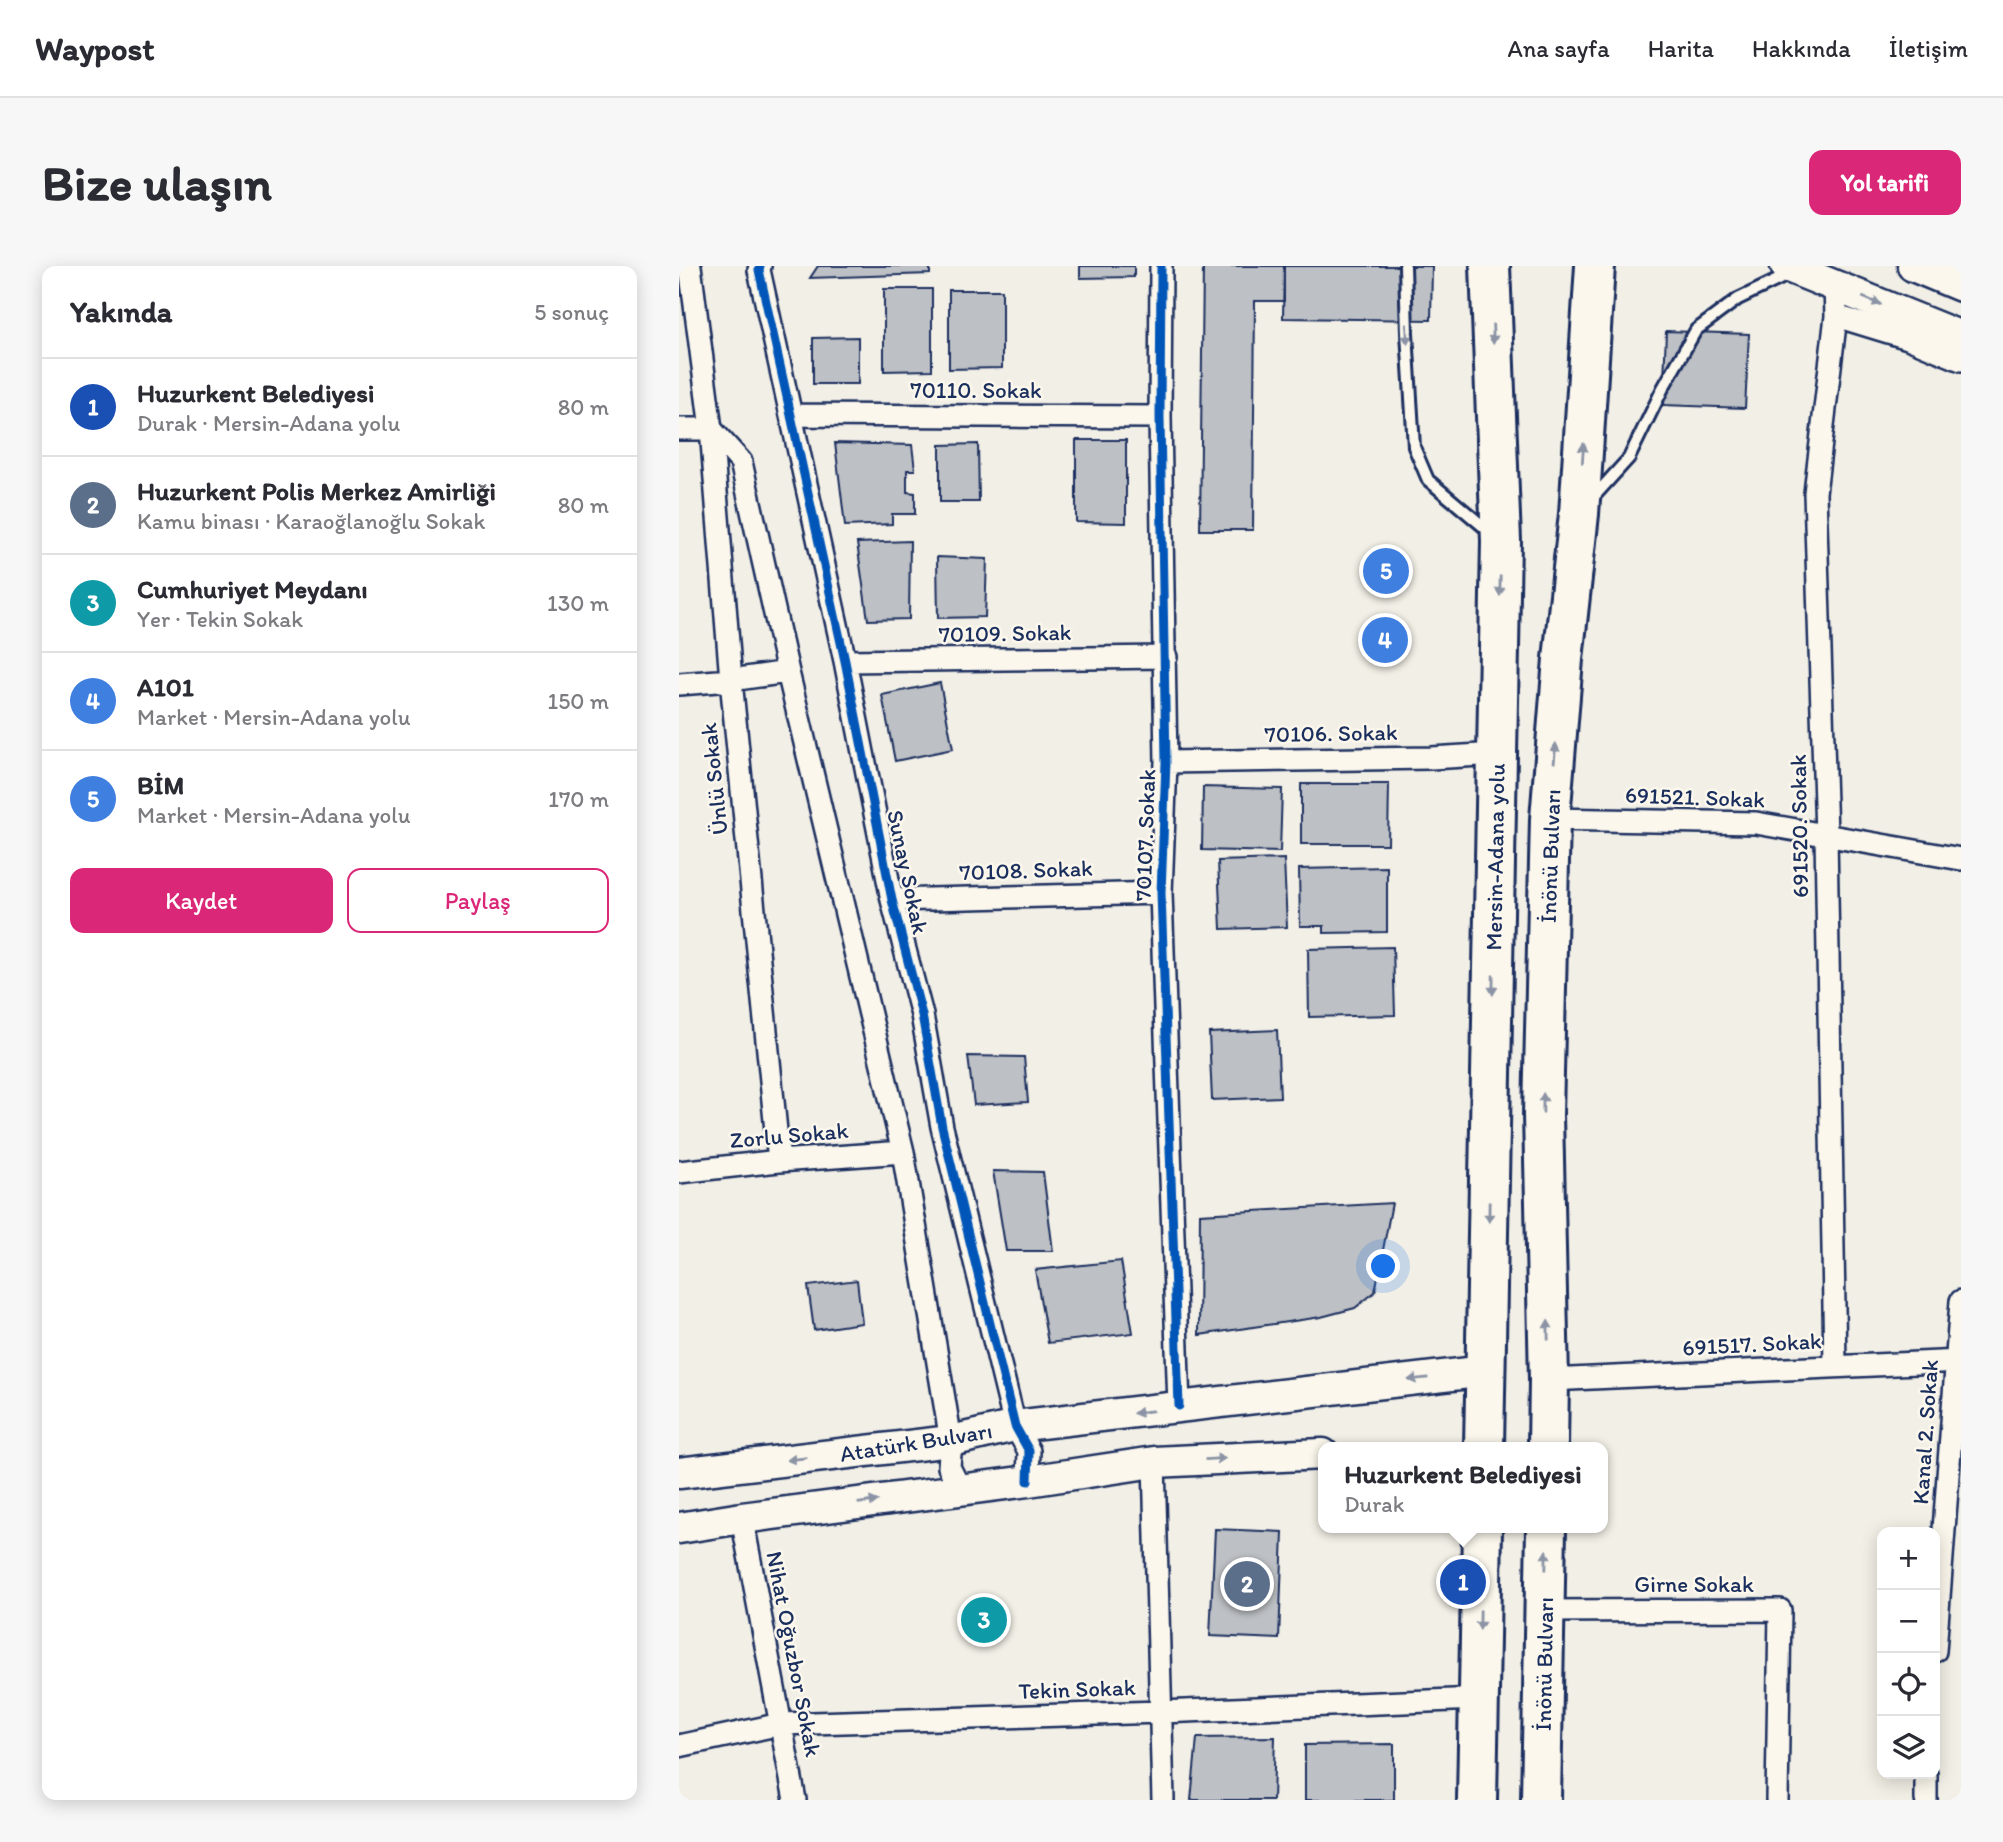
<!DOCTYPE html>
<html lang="tr">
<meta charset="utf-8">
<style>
body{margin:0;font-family:Itim,sans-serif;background:#f7f7f7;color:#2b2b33}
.controls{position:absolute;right:21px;bottom:21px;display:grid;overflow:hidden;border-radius:14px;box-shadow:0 4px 18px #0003}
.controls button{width:63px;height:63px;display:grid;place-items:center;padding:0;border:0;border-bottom:2px solid #e1e1e2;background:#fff;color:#2b2b33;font:35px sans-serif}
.you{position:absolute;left:705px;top:1001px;width:24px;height:24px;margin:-18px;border:5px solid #fff;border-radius:50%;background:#1a73e8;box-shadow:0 0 0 10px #1a73e833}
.badge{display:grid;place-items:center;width:46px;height:46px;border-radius:50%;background:#db2777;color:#fff;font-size:23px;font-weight:700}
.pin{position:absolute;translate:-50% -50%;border:4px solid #fff;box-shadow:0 2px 7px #0006}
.popup{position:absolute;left:639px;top:1176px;width:290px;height:91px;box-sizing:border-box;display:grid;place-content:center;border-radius:14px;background:#fff;filter:drop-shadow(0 2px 5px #0005);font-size:23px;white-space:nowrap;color:#7c7c81}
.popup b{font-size:26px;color:#2b2b33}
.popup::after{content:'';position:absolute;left:50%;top:100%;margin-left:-14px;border:14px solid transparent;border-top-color:#fff}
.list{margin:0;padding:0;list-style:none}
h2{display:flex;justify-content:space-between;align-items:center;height:91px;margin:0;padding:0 28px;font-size:30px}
h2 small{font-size:23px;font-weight:400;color:#7c7c81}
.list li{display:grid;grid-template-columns:46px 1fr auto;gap:21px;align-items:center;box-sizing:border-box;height:98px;padding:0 28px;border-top:2px solid #e1e1e2}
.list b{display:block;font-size:26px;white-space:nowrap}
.list p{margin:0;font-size:23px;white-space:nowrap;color:#7c7c81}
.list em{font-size:23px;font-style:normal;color:#7c7c81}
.actions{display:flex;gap:14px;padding:21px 28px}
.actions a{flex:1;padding:16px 0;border:2px solid #db2777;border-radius:14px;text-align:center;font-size:24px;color:#db2777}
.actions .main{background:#db2777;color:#fff}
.icon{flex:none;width:38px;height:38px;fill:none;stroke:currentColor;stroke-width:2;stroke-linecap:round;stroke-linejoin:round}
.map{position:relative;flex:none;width:1282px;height:1534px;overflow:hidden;border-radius:14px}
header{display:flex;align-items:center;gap:42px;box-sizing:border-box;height:98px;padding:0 35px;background:#fff;border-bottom:2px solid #e1e1e2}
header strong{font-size:33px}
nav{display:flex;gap:38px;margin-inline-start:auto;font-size:24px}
.intro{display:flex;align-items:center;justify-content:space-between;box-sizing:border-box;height:168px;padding:0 42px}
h1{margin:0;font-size:49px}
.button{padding:18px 32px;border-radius:14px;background:#db2777;color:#fff;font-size:24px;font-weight:700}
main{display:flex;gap:42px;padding:0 42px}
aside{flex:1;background:#fff;border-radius:14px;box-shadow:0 4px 18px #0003}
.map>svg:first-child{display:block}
</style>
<header>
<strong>Waypost</strong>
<nav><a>Ana sayfa</a><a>Harita</a><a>Hakkında</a><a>İletişim</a></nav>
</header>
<div class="intro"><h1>Bize ulaşın</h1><a class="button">Yol tarifi</a></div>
<main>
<aside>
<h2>Yakında<small>5 sonuç</small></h2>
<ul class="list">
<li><span class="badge" style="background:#1a4fb4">1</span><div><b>Huzurkent Belediyesi</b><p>Durak · Mersin-Adana yolu</p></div><em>80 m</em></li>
<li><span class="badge" style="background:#5c6f8a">2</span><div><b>Huzurkent Polis Merkez Amirliği</b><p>Kamu binası · Karaoğlanoğlu Sokak</p></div><em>80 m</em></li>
<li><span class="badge" style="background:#0f9aa8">3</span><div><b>Cumhuriyet Meydanı</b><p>Yer · Tekin Sokak</p></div><em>130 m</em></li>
<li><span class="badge" style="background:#3f7fe0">4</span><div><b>A101</b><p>Market · Mersin-Adana yolu</p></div><em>150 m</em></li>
<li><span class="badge" style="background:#3f7fe0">5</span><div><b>BİM</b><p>Market · Mersin-Adana yolu</p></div><em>170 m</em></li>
</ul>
<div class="actions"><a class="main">Kaydet</a><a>Paylaş</a></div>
</aside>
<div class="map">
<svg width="1282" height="1534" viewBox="0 0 1282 1534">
<rect width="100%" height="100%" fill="#f2efe6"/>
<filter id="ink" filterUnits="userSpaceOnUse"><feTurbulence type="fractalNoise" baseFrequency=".0143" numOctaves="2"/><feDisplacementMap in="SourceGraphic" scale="14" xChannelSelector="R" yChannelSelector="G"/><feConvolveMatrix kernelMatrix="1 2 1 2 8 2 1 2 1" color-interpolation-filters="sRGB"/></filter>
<g filter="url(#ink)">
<!-- building -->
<path fill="#bdc0c4" stroke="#1b2f5e" stroke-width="2" d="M139 0H251V8L131 12Z
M401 0H455V11L401 12Z
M524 0H605V35H576L574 264H521Z
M605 0H753L752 54 604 52Z
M205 23H253V104L205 105Z
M270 24H323V102L270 103Z
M987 65 1070 68 1066 142 984 139Z
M179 71V118H134V72Z
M397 174H447V257L397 256Z
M156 177 233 179 236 204H228V226L236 227V248H213V258L166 260Z
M299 178 300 236H261V179Z
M231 275 230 353 189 354 178 277Z
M258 291 308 293 306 351 259 352Z
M261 417 274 483 216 495 203 429Z
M622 518H710L709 578H622Z
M524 521 603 523 601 586 523 584Z
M605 593 608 661 542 663 539 595Z
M708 601V666L645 667V660H621L620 603Z
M714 681 716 749 630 751 629 683Z
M598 764 601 831 533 834 530 767Z
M289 790 345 791 349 836 295 839Z
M314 905 364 906 374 985H327Z
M713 937 696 1026 676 1042 642 1051 520 1069 521 948Z
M442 995 454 1067 369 1077 356 1004Z
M178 1014 183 1057 135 1064 129 1020Z
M536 1263 604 1266 600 1373 531 1370Z
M596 1471 594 1534H512L518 1472Z
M715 1478V1534H626V1479Z"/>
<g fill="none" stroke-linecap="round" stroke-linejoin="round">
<defs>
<path id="lane" d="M726 0 728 67 735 181 749 214 811 266
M911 235 950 192 984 122 1017 64 1059 33 1111 8"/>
<path id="street" d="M11 0 32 163 52 414 100 895
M81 0 80 4 166 395 213 634 243 749 263 861 336 1160 350 1185 349 1215
M482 0 481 151 487 496 482 627 500 1140
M1157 50 1229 72 1282 94
M113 149 481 151
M0 163H32L62 196 109 406 224 886 272 1175 270 1201 281 1223
M166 395 487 391
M0 418 52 414 109 406
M487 496 752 492 818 488
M871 553 1077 557 1282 593
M213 634 482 627
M0 906 100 895 224 886
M1156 1100 1147 569 1136 227 1157 50 1156 21
M870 1114 1282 1095
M475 1196 484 1534
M63 1252 116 1534
M866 1345 1101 1344 1098 1534
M1256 1385 1282 1035
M0 1480 102 1458 482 1446 799 1433
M1247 1508V1534"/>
<path id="secondary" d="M1107 0 1282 71
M1234 0 1282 20
M0 1207 272 1175 336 1160 807 1105
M0 1262 63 1252 349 1215 475 1196 644 1188"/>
<path id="highway" d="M805 1181 822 275 811 0
M869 1181 870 1114 864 849 871 553 884 393 900 248 916 0
M798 1534 803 1262
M862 1534 867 1262"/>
</defs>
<!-- lane casing -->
<use href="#lane" stroke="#1b2f5e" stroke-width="16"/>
<!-- street casing -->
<use href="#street" stroke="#1b2f5e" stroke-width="26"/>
<!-- secondary casing -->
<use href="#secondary" stroke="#1b2f5e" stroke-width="35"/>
<!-- highway casing -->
<use href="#highway" stroke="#1b2f5e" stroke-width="44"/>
<!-- lane -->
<use href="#lane" stroke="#fbf7ec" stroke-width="10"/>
<!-- street -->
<use href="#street" stroke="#fbf7ec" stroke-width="21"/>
<!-- secondary -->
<use href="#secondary" stroke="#fbf7ec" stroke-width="30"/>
<!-- highway -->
<use href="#highway" stroke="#fbf7ec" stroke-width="38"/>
<defs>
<path id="cycleway" d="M81 0 80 4 166 395 213 634 243 749 263 861 336 1160 350 1185 349 1215
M482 0 481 151 487 496 482 627 500 1140"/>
</defs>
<!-- cycleway casing -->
<use href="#cycleway" stroke="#fbf7ec" stroke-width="13"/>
<!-- cycleway -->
<use href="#cycleway" stroke="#0057b8" stroke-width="9"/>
</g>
<!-- one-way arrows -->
<defs><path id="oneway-solid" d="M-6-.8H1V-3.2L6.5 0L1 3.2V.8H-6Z" transform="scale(1.75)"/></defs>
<g fill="#8b93a5">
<use href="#oneway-solid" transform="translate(1193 35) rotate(22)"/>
<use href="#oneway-solid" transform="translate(728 68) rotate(87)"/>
<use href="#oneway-solid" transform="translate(814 68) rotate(88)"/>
<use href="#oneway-solid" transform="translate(904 187) rotate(-86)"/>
<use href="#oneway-solid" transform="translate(821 320) rotate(91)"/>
<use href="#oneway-solid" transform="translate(876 487) rotate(-85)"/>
<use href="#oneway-solid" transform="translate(814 719) rotate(91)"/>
<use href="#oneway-solid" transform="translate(864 837) rotate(-89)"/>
<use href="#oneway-solid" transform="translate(810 946) rotate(91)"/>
<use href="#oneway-solid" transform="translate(869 1064) rotate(-91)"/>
<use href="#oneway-solid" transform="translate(739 1113) rotate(174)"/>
<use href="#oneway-solid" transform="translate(464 1146) rotate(172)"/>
<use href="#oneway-solid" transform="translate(118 1193) rotate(173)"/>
<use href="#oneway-solid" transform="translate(536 1193) rotate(-3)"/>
<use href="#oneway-solid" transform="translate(189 1236) rotate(-8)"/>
<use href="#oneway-solid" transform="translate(867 1294) rotate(-89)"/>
<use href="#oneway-solid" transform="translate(801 1354) rotate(91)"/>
</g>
</g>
<g text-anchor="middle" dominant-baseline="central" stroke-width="5" stroke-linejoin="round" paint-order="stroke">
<!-- street labels -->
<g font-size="23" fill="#1b2f5e" stroke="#fbf7ec">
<text x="297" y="124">70110. Sokak</text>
<text transform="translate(326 367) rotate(-1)">70109. Sokak</text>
<text transform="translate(652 467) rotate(-1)">70106. Sokak</text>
<text transform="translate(35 513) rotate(-96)">Ünlü Sokak</text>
<text transform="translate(1016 531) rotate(2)">691521. Sokak</text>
<text transform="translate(1120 560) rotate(-91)">691520. Sokak</text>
<text transform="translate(466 569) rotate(-88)">70107. Sokak</text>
<text transform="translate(871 590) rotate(-88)">İnönü Bulvarı</text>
<text transform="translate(816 591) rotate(-89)">Mersin-Adana yolu</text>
<text transform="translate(347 604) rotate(-2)">70108. Sokak</text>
<text transform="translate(229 606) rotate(78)">Sunay Sokak</text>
<text transform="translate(110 869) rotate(-5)">Zorlu Sokak</text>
<text transform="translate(1073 1078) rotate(-3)">691517. Sokak</text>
<text transform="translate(1246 1166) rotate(-86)">Kanal 2. Sokak</text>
<text transform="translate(237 1176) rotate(-9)">Atatürk Bulvarı</text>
<text x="1015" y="1318">Girne Sokak</text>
<text transform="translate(115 1388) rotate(79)">Nihat Oğuzbor Sokak</text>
<text transform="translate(865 1398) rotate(-89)">İnönü Bulvarı</text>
<text transform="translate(398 1423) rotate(-2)">Tekin Sokak</text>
</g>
</g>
</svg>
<div class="controls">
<button>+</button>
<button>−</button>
<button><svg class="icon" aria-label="locate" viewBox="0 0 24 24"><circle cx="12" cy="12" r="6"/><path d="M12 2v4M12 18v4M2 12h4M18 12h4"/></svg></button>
<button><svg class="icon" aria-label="layers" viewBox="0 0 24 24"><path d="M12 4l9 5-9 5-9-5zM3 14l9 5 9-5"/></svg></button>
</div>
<div class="you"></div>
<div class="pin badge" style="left:784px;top:1316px;background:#1a4fb4">1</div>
<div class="popup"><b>Huzurkent Belediyesi</b>Durak</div>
<div class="pin badge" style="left:568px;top:1318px;background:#5c6f8a">2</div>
<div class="pin badge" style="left:305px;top:1354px;background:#0f9aa8">3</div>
<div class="pin badge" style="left:706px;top:374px;background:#3f7fe0">4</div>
<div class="pin badge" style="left:707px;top:305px;background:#3f7fe0">5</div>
</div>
</main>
